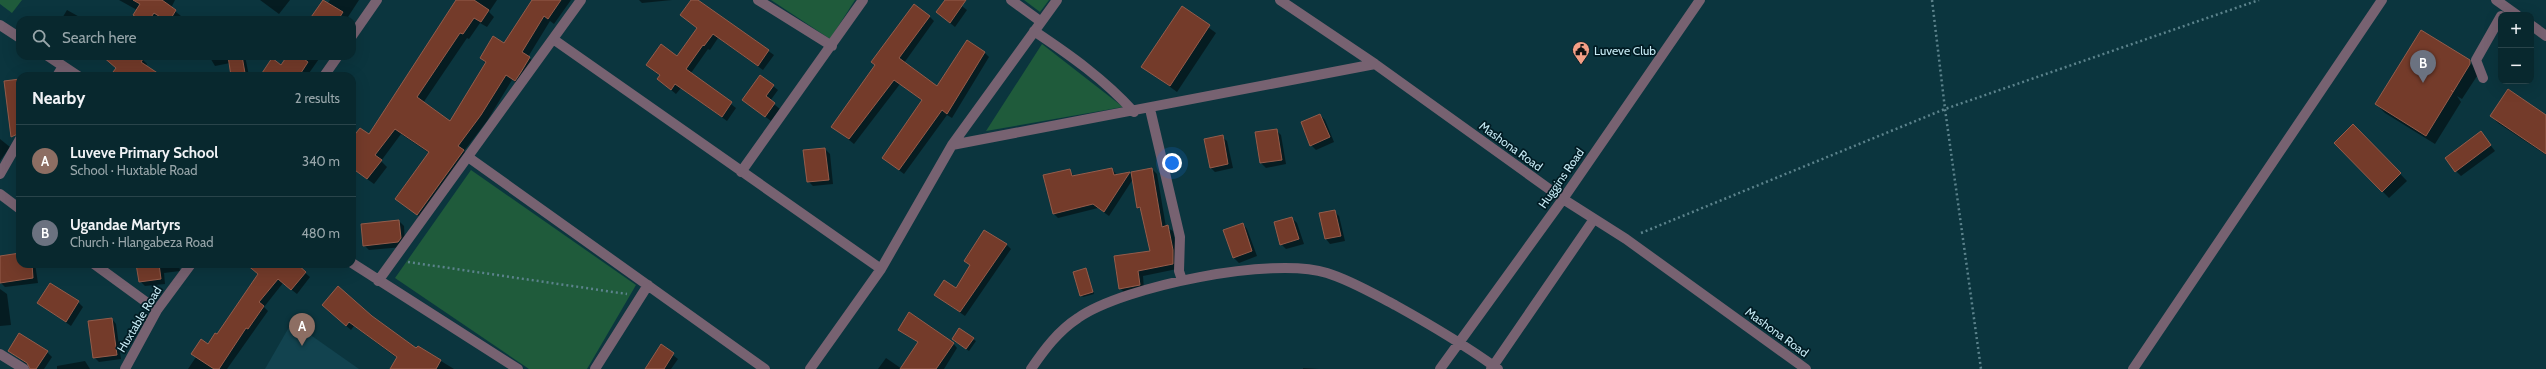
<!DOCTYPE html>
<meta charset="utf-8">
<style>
body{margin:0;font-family:Cabin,sans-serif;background:#113036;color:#f1f3f6}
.controls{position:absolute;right:12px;top:12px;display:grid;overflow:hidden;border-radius:8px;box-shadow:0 4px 16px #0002}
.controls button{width:36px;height:36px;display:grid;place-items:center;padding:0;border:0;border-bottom:1px solid #29444a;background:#08282e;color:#f1f3f6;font:20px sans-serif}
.you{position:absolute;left:1172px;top:163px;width:14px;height:14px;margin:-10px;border:3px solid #fff;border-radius:50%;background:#1a73e8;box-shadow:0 0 0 6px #1a73e833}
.badge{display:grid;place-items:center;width:26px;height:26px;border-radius:50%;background:#f49f86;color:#fff;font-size:13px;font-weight:700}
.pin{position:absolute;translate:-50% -33px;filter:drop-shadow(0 1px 2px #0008)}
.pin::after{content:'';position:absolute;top:21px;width:14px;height:12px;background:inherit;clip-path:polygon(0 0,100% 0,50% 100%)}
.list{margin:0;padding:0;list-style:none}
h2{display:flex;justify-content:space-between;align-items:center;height:52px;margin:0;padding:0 16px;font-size:17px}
h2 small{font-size:13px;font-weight:400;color:#98a6aa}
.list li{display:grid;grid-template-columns:26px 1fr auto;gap:12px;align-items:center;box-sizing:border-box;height:72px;padding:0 16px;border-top:1px solid #29444a}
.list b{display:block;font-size:15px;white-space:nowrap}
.list p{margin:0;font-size:13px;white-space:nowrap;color:#98a6aa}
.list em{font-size:13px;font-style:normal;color:#98a6aa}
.icon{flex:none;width:22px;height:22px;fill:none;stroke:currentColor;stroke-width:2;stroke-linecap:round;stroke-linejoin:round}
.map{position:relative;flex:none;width:2546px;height:369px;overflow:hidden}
.search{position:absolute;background:#08282e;box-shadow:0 4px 16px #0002;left:16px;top:16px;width:340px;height:44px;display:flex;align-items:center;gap:10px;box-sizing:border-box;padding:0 14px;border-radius:12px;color:#98a6aa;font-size:15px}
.panel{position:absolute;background:#08282e;box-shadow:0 4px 16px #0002;left:16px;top:72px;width:340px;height:196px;border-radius:12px}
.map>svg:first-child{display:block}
</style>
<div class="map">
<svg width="2546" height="369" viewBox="0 0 2546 369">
<rect width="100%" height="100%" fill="#0b353e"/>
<!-- built -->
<path fill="#12434f" d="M292 322 359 369H265Z"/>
<!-- green -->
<path fill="#1f5b3b" d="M0 0H22L12 13 0 4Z
M771 0H855L830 39Z
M1024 0H1049L1040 12Z
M1042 44 1123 107 986 131Z
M471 170 636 285 587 369H529L395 278Z"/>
<!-- shadow -->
<path fill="#0007" d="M119 0H175L171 8 181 16 178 20H164L159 17 157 20H139L134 15 137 10Z
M260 0H290L279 14Z
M324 0 328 3 330 0H359L346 20H311Z
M457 0H497L489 12 494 17 487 27 480 23 469 39 467 38 423 103 450 123 486 64 481 58 505 44 533 0H571L554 24 550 21 528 57 536 64 521 86 512 80 487 121 464 151 470 157 424 220 396 198 429 153 401 134 381 161 387 167 374 184 352 168V140L369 136Z
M639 0H672L642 3Z
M692 0H696L774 55 763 70 718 38 710 50 708 49 691 73 736 108 727 121 681 88 676 94 658 79 661 76 652 70 677 58 698 29 681 15Z
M946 0H954L967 10 955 27 937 12Z
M1182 8 1216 33 1177 92 1143 67Z
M67 10 85 20H61Z
M929 16 934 21 904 63 938 87 985 53 989 57 952 118 947 115 904 174 883 158 923 101 900 84 854 144 833 127Z
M102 56H139L147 64 146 66 160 76H111L117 68Z
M209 56H245L249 76H233L230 63 215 66Z
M288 56H321L307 76H266L281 66Z
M2469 61 2479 73 2462 99 2457 96 2461 102 2435 144 2385 113 2376 104Z
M773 86 778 90 770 101 780 109 771 121 743 100Z
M1320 115 1325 120 1334 142 1316 150 1311 145Z
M2491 116H2546V155L2498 123Z
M2353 125 2407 181 2389 198 2335 143Z
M1276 130 1281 135 1286 164 1266 168 1261 163 1256 133Z
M2481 133 2495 151 2461 176 2456 171Z
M1222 137 1227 141 1233 168 1215 172 1210 167Z
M0 139 10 147 0 161Z
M825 149 830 154 833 184 813 186 808 181 805 151Z
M1112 169 1117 175 1130 173 1133 176 1152 169 1157 174 1166 227 1173 231 1178 255 1177 269 1143 276 1144 290 1125 293 1120 288 1151 252 1142 211 1138 207 1133 179 1109 216 1098 208 1058 218 1054 214 1069 170 1075 177Z
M1334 211 1339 216 1345 241 1330 244 1326 239 1320 214Z
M1292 218 1297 223 1304 244 1286 249 1281 244Z
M399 221 404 226 405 243 403 247 369 250 364 245Z
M1243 224 1247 229 1257 256 1239 263 1234 258Z
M1006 244 1011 249 965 316 935 295 957 289 971 266 965 261Z
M20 254V264H35L38 283 5 287 0 282V257Z
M137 264H179L180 271 164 273 165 284 145 286 140 281Z
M262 264H295L310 277 297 294 283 283 264 307 268 311 227 369H188L196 357 218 336 259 274Z
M1086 269 1094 294 1083 297 1081 295Z
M0 289 7 294 11 325 0 326Z
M78 302 83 307 71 326 39 303Z
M328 310 372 317 417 349 418 347 454 369H391L397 358 354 326 351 330Z
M112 319 116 324 121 359 99 362 94 357Z
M899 330 953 343 957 348 944 369H878L886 358 902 369 919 343Z
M960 330 976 341 969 351 956 342Z
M661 346 678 359 671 369H646Z
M9 351 47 352 52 357 44 369H33Z
M85 361 90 369H57V366Z
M1303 368 1319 369H1303Z"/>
<!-- building -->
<path fill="#743b2a" stroke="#945c4b" d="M133 0H162L176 10 170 20H165L154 13 149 20H140L133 15 140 4Z
M323 0 343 12 338 20H309Z
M456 0H474L489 10 481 22 474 18 463 34 460 33 417 97 450 121 486 62 480 58 493 36 504 43 532 0H561L548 19 544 16 522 52 530 57 521 72 515 81 506 75 481 115 458 146 464 150 417 215 395 199 429 152 395 129 375 155 382 160 367 179 352 168V138L360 128 369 134Z
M691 0H698L769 50 758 66 713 34 704 46 703 45 686 69 732 102 722 117 675 84 671 90 657 79 660 75 646 65 661 44 677 56 697 28 680 15Z
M945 0H966L950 23 936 12Z
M914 4 930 16 899 58 937 86 967 40 985 52 947 114 942 110 899 170 882 158 922 100 894 80 849 139 831 127 875 65 871 62Z
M1182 6 1210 25 1170 86 1141 67Z
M2421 30 2470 60V64L2453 92 2451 90 2453 92 2426 136 2375 104Z
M102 56H145L141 62 162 76H110L116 68Z
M228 56H242L245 73 231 76Z
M287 56H300L308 62 299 76H260L272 58 281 65Z
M760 75 774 85 766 96 775 103 765 117 742 100Z
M20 79V133L11 137 4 81Z
M2508 89 2546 115V154L2490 116Z
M1320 114 1330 137 1310 146 1301 122Z
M2353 124 2401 173 2382 192 2334 143Z
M1277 129 1282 160 1260 163 1255 132Z
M2481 131 2491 145 2455 172 2445 158Z
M1223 135 1228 164 1210 168 1204 139Z
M825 148 829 180 807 182 803 150Z
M1112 168 1114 175 1130 172 1104 212 1093 204 1053 214 1043 175 1070 169 1072 176Z
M1152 168 1162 227 1168 225 1173 250V264L1138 271 1140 285 1119 289 1114 256 1150 251 1140 207 1137 208 1131 172Z
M1335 210 1341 236 1325 239 1319 213Z
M1292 217 1299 239 1280 245 1274 222Z
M399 220 401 238 398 242 363 246 361 224Z
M1243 223 1252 251 1233 258 1223 230Z
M984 230 1007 244 960 312 934 295 944 280 956 288 970 265 964 261Z
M20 253V264H32L33 278 0 283V256Z
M136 264H159L161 279 139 282Z
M246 264H297L306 272 291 290 278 279 259 302 264 306 248 329 246 328 219 369H214L191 354 201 339 208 344 215 333 217 334 258 274Z
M1086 268 1093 292 1080 296 1073 272Z
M50 283 79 301 66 322 37 303Z
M338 286 372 316 416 348 418 346 441 360 436 369H390L397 357 349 322 346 326 322 305Z
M909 312 954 343 936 369H900L918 342 898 330Z
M112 318 117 355 93 358 88 321Z
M959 328 974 338 966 349 952 339Z
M19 333 48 351 36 369H30L27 363 8 351Z
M661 344 674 353 664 369H645Z"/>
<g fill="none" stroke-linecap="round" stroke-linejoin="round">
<!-- path -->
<path stroke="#5c838c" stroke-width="2.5" stroke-dasharray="2 3" stroke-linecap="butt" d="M1932 0 1945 109 1981 369
M1641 233 1945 109 2259 0
M408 262 627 294"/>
<!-- minor -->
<path stroke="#776271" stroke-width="10" d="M758 0 832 46
M1011 0 1040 21
M1280 0 1375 64 1563 199 1626 239 1806 369
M2496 0 2517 15
M0 25 20 38
M2531 25 2546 36
M1034 31C1070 55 1104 79 1134 112
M352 36 377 0
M553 39 881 269
M48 56 78 76
M57 76 63 66
M324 76 338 56
M2483 78 2476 60 2501 16
M1150 109 1180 237 1179 271 1182 280
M952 145 1375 64
M468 157 765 369
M741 172 863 0
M0 174 20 139
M0 194 20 209
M352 263 518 369
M94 264 157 310
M378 281 581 0
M0 354 24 369
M125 369 157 310 191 264
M595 369 648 285
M810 369 881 269 952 145 1057 0
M1031 369C1044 350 1058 331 1078 318 1124 286 1273 256 1327 273 1350 280 1374 294 1395 305 1431 325 1465 345 1498 369
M1440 369 1563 199 1700 0
M1491 369 1594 219
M2133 369 2382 0"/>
</g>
<!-- icons -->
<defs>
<symbol id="civic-pin" viewBox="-11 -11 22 30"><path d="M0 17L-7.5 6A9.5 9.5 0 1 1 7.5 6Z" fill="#f49f86" stroke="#001b23"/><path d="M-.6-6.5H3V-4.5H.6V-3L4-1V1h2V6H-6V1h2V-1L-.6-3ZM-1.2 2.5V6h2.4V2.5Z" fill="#111"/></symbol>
</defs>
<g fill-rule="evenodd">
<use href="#civic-pin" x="1571" y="40" width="20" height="27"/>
</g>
<g text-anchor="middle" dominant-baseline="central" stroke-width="3.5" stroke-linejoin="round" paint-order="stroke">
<!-- poi labels -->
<g font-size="12" fill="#c6eaf4" stroke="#001b23" text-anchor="start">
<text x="1594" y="50">Luveve Club</text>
</g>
<!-- street labels -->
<g font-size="12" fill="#c6eaf4" stroke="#001b23">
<text transform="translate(1511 146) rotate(36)">Mashona Road</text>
<text transform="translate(1561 178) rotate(-55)">Huggins Road</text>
<text transform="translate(139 319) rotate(-59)">Huxtable Road</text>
<text transform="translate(1777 332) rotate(36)">Mashona Road</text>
</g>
</g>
</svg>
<div class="controls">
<button>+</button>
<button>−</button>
</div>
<div class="you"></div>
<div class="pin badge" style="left:302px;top:346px;background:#8d6e63">A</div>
<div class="pin badge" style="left:2423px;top:83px;background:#6b7280">B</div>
<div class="search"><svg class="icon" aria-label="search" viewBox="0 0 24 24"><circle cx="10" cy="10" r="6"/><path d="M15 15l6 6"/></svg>Search here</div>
<section class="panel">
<h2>Nearby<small>2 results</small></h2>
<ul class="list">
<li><span class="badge" style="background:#8d6e63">A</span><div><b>Luveve Primary School</b><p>School · Huxtable Road</p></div><em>340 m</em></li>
<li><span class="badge" style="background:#6b7280">B</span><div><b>Ugandae Martyrs</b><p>Church · Hlangabeza Road</p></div><em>480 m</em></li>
</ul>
</section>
</div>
